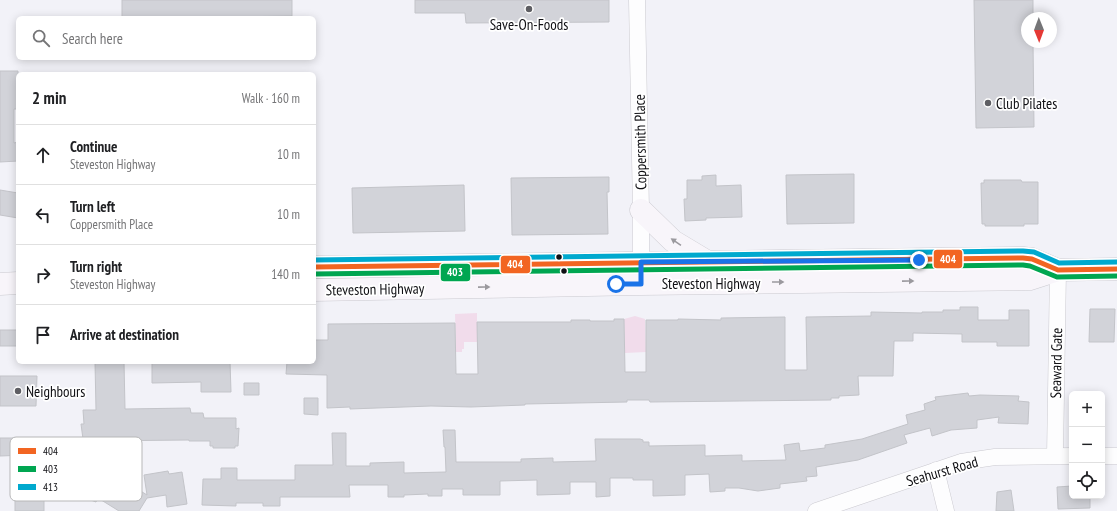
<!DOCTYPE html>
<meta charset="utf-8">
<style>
body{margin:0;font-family:"PT Sans Narrow",sans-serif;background:#f2f2f2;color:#202124}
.controls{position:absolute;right:12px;bottom:12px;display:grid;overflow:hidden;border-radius:6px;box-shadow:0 2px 10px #0003}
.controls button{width:36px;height:36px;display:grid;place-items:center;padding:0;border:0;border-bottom:1px solid #e0e0e0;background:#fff;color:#202124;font:20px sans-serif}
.compass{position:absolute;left:1021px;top:12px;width:36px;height:36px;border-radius:50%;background:#fff;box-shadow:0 2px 10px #0003;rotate:179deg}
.stop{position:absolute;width:12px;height:12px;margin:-9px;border:3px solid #1a73e8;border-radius:50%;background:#fff}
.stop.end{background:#1a73e8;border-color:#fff;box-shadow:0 1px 4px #0008}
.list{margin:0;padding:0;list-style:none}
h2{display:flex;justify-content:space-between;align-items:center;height:52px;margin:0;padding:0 16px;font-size:17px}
h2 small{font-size:13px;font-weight:400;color:#757577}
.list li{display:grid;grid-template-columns:26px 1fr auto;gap:12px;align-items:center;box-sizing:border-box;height:60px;padding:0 16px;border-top:1px solid #e0e0e0}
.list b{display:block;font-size:15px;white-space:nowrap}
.list p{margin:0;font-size:13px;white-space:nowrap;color:#757577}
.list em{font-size:13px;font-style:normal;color:#757577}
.icon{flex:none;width:22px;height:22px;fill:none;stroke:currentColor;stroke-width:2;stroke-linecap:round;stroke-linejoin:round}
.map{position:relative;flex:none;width:1117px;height:511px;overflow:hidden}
.search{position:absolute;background:#fff;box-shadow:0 2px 10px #0003;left:16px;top:16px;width:300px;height:44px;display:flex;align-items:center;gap:10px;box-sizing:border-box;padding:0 14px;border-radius:6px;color:#757577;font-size:15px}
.panel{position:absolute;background:#fff;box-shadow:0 2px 10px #0003;left:16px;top:72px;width:300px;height:292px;border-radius:6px}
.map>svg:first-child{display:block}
</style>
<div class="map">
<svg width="1117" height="511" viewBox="0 0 1117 511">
<rect width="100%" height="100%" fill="#f2f2f8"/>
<!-- green -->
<path fill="#f1dceb" d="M477 313V342H464V349H462V352H456L455 314Z
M635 316 645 319 646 352 625 353 624 319Z"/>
<!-- building -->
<path fill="#d2d3d9" stroke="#c3c4c9" d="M122 0H292V16L232 17V18L122 17Z
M415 0H609V22L466 23 465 13H415Z
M974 0H1033V18H1027V42H1033L1034 127 976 128Z
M0 71H18V109H14V143L18 142V161L0 162Z
M854 174V223L787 224 786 175Z
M716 175V186L741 185 742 217 706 218V220L685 221 684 199H687V180H702V176Z
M609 177V192H607L608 234 512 235 511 178Z
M984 180H1021L1022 182H1038V224H1024V226H985V224H982L981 183H984Z
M464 185 465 231 353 233 352 188Z
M0 190 18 193V218L0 215Z
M960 307H978V320H1009V310H1029V346H997V342H962V334L913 333V341H894L893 376H858L859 395 839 396V398H831V400L650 402 649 400H627V402L525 404V405L471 407 431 406 350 409V407L327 408V375L286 374 287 362H314V340H328V324L455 323 456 374H478L477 322H571V320H590V321H614V319H624L625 372H646V320H678V319L721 320V318L785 317V370H807L806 317 871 316V312L922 313V312H943V310H960Z
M1090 309H1115L1114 342H1089Z
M0 330H18V346H0Z
M95 362H124L125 409 190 408 191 413H203L204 418H236V429L239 428 238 446H235V448H213V446H210V441H189V440L86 441V439H83L81 424H84L83 410H96Z
M152 362H230L231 392H201V382L152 383Z
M0 376H37L36 406H0Z
M244 383H259V395H244Z
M968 393 969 396 980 395 1019 396 1018 401 1029 402 1028 424 998 423 999 417 977 420V428L951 430 932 436 930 428 904 435 907 443 858 460 816 467 817 476 806 477 807 481 780 484V488L758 491 739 488H725V491L710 492 709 474 685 475V495L653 496V480H633V478H610V496L596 497V482H570V494L537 495V480L500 481V495H463V489H442V496H428V494L404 495V497H388V485H349L350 497H280V506H263V503H236V506L202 505 203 479H221V468H237V480H295V465H333L332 433H346V466H370V463L404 462V473L446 472 445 447H444L443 430H455L456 462H521V459L553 458V462L596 461 595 439H640L643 440V442H649V446L705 445V456L742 455V461L786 460 784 445 799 443 800 451 825 448V445L862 439 908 424 906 415 925 410 924 404 936 400 935 397Z
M304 398H318V415L304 414Z
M0 438H26L27 455 0 456Z
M17 464H47V495H44V511H15V499H17Z
M168 471 169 474 182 472 187 504 167 507 166 495 147 498 139 511H119L98 498 96 502 83 497 85 491 83 489 86 483 114 495 123 480 147 495 144 475Z
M1072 486V496H1090V508L1058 509 1057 487Z
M1011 490 1014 511H996L997 492Z"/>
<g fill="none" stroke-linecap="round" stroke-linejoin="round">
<defs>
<path id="minor" d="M637 0 641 210V274
M1055 456 1058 270
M1102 456H1117
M936 470 946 511
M816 511 961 462 995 457 1072 456"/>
<path id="secondary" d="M641 210 673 241 708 262
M314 267 1023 258 1032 259 1058 270
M0 284 18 283
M314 290 641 284 1030 279 1058 270 1117 269"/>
</defs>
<!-- minor casing -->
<use href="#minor" stroke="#cbcad0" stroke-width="17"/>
<!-- secondary casing -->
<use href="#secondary" stroke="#cbcad0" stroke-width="23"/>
<!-- minor -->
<use href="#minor" stroke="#fdfdfe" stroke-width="16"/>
<!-- secondary -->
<use href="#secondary" stroke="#f8f5fa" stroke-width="22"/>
<defs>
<path id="bus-1" d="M314 267 1023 258 1032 259 1058 270 1117 269"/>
<path id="bus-2" d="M314 274 1023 265 1030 266 1057 277 1117 276"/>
<path id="bus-3" d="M314 260 1023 251 1034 252 1059 263 1117 262"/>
</defs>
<!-- bus-1 casing -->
<use href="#bus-1" stroke="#fff" stroke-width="8"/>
<!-- bus-2 casing -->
<use href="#bus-2" stroke="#fff" stroke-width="8"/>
<!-- bus-3 casing -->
<use href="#bus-3" stroke="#fff" stroke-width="8"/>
<!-- bus-1 -->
<use href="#bus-1" stroke="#f26522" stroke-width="5"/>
<!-- bus-2 -->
<use href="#bus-2" stroke="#00a651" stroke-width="5"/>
<!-- bus-3 -->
<use href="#bus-3" stroke="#00a9ce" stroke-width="5"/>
</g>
<!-- one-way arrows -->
<defs><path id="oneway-solid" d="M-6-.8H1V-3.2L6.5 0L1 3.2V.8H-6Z"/></defs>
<g fill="#9b999e">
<use href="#oneway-solid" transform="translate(676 242) rotate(-146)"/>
<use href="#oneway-solid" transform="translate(908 281) rotate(-1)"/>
<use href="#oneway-solid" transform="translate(778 282)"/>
<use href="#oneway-solid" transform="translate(484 287) rotate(-1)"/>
</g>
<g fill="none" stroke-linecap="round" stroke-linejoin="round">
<!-- route -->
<path stroke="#1a73e8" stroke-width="5" d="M616 284H641V262L919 260"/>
</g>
<!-- markers -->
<g fill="#5e5e63" stroke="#fff" stroke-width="1.5">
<circle cx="529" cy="9" r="4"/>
<circle cx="988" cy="103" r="4"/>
<circle cx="18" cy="391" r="4"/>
</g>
<g fill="#0f0f13" stroke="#fff" stroke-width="1.5">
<circle cx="559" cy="257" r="3.5"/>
<circle cx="564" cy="271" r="3.5"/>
</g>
<g text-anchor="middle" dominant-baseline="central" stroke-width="3.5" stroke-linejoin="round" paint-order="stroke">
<!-- poi labels -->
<g font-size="15" fill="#0f0f13" stroke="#fff" text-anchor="start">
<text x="529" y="24" text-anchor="middle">Save-On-Foods</text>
<text x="996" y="103">Club Pilates</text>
<text x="26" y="391">Neighbours</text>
</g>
<!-- street labels -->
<g font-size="15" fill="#0f0f13" stroke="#fff">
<text transform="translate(640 142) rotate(-91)">Coppersmith Place</text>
<text x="711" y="283">Steveston Highway</text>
<text transform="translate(375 289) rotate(-1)">Steveston Highway</text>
<text transform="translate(1056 363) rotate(-89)">Seaward Gate</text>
<text transform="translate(942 471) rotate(-16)">Seahurst Road</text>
</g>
</g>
<!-- legend -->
<rect x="10" y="437" width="132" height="64" rx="6" fill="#fff" stroke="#b7b7b8" stroke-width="1"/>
<rect x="18" y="448" width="18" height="6" fill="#f26522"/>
<rect x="18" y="466" width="18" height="6" fill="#00a651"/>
<rect x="18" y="484" width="18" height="6" fill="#00a9ce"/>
<g font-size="11" fill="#0f0f13">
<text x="43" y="455">404</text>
<text x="43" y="473">403</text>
<text x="43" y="491">413</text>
</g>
<g stroke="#fff" stroke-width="1.5">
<rect x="933" y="249" width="30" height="20" rx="4" fill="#f26522"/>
<rect x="500" y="255" width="31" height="19" rx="4" fill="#f26522"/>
<rect x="440" y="263" width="31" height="19" rx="4" fill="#00a651"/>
</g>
<g font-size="11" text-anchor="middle" font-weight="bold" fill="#fff">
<text x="948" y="263">404</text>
<text x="515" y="268">404</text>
<text x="455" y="276">403</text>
</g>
</svg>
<div class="controls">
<button>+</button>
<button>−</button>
<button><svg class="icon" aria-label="locate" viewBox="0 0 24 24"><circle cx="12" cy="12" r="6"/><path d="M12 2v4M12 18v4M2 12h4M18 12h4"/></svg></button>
</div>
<svg class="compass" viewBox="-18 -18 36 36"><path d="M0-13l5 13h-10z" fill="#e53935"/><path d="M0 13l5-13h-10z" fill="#757577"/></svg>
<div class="stop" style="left:616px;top:284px"></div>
<div class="stop end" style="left:919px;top:260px"></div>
<div class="search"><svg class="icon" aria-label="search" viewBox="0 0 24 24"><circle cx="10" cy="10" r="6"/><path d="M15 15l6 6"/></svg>Search here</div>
<section class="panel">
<h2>2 min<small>Walk · 160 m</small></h2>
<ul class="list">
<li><svg class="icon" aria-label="ahead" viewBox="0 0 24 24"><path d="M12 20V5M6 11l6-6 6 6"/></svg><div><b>Continue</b><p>Steveston Highway</p></div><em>10 m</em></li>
<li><svg class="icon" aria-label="left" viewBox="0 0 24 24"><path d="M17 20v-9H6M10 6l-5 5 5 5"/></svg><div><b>Turn left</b><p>Coppersmith Place</p></div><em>10 m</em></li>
<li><svg class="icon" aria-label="right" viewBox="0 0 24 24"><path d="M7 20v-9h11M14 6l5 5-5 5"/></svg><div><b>Turn right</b><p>Steveston Highway</p></div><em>140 m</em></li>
<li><svg class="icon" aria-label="arrive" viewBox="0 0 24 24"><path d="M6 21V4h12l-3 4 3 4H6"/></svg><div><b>Arrive at destination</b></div></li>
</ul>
</section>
</div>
